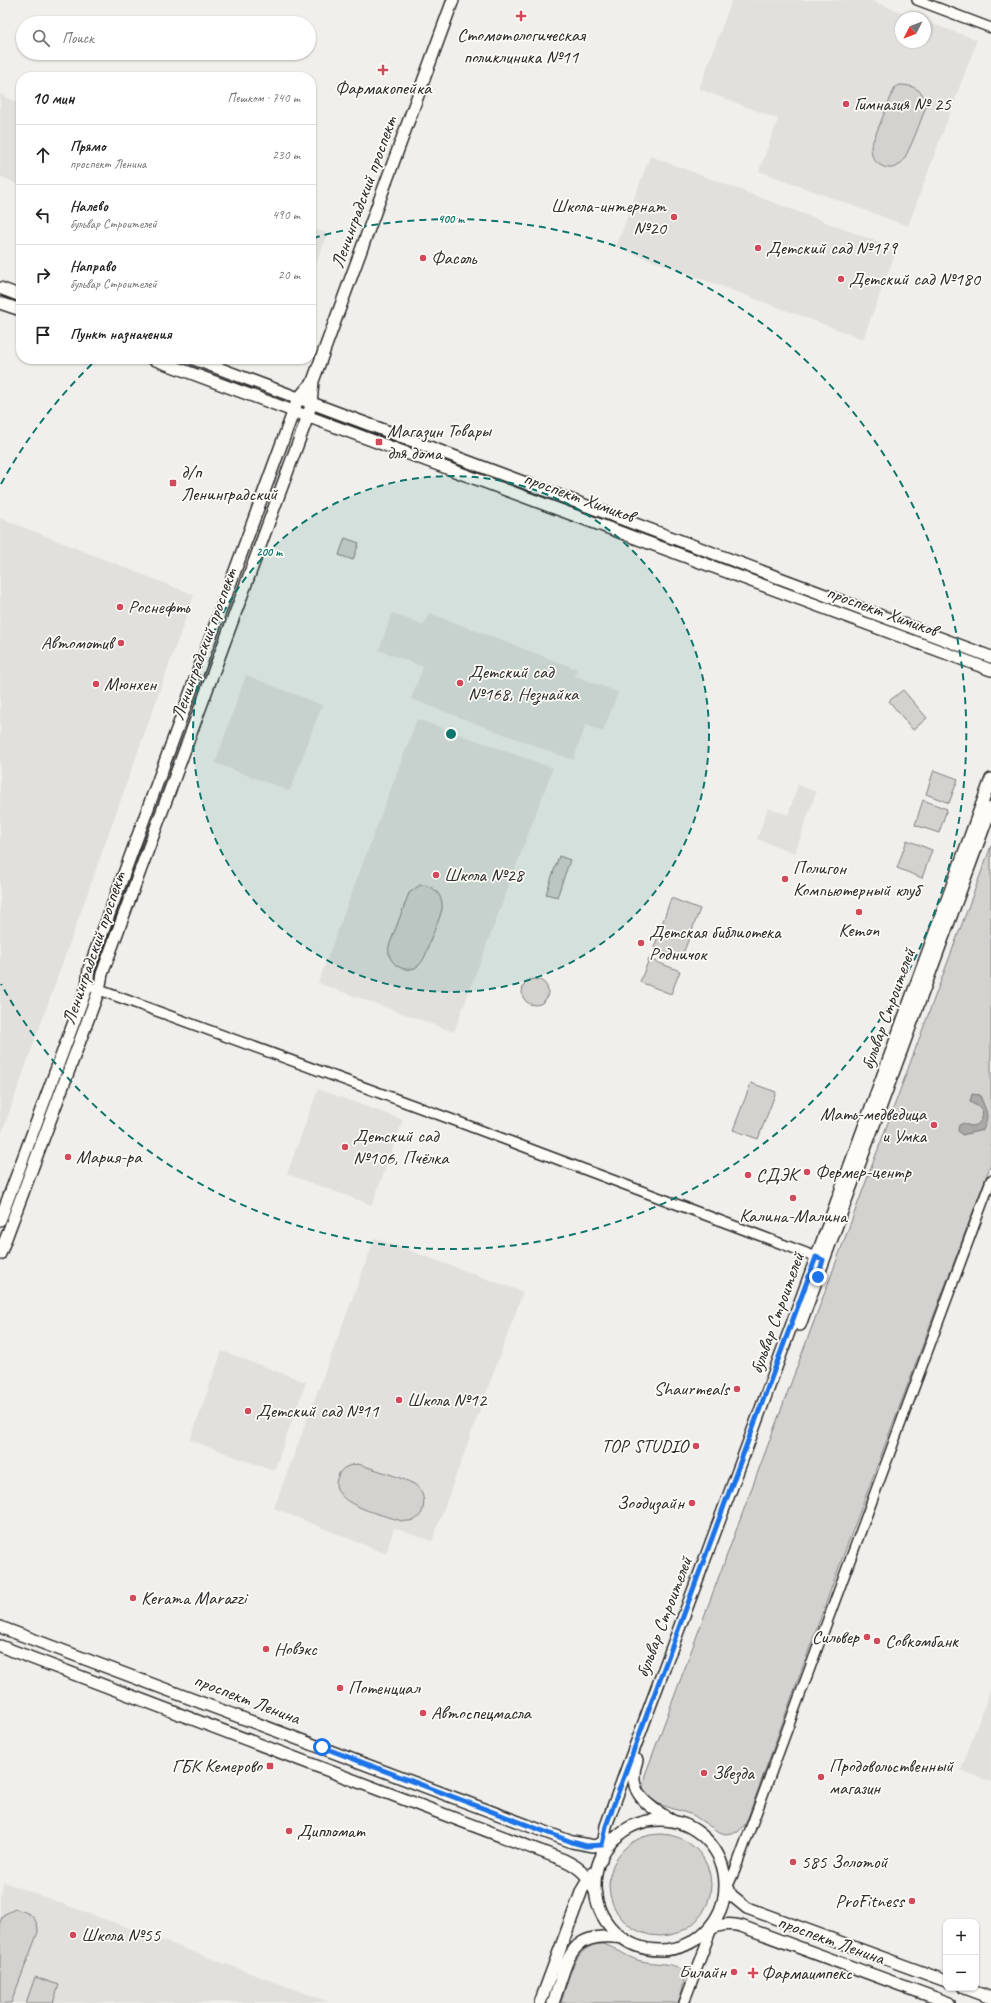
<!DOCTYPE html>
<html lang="ru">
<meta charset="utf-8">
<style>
body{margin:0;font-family:Caveat,sans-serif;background:#f2f2f2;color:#222}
.controls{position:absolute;right:12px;bottom:12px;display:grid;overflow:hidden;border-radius:8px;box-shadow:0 1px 3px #0004}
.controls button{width:36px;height:36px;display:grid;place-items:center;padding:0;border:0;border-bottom:1px solid #e0e0e0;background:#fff;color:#222;font:20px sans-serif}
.compass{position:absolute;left:895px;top:12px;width:36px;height:36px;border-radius:50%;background:#fff;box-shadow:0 1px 3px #0004;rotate:228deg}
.stop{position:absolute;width:12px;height:12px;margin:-9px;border:3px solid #1a73e8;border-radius:50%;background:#fff}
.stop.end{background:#1a73e8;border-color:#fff;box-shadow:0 1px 4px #0008}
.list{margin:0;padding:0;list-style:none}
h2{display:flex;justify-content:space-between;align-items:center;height:52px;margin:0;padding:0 16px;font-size:17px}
h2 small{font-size:13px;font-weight:400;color:#767676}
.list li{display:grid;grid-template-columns:26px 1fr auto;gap:12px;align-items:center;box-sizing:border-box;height:60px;padding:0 16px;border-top:1px solid #e0e0e0}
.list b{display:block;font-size:15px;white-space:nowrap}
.list p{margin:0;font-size:13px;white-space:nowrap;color:#767676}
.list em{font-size:13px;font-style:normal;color:#767676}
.icon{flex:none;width:22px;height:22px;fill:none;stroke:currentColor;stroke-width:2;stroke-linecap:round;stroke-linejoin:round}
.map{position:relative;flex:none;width:991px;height:2003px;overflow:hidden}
.search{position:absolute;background:#fff;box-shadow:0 1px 3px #0004;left:16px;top:16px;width:300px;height:44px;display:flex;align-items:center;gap:10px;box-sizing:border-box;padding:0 14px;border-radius:22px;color:#767676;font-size:15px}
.panel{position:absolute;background:#fff;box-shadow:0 1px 3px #0004;left:16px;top:72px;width:300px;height:292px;border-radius:16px}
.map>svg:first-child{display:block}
</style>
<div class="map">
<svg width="991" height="2003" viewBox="0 0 991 2003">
<rect width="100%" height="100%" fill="#f0efeb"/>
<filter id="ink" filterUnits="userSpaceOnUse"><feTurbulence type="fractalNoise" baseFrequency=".025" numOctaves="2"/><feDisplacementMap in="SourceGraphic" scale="8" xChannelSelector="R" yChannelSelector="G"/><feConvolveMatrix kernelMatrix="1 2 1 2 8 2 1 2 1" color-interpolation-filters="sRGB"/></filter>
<g filter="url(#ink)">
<!-- built -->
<path fill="#e1e0dc" d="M732 0H869L917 18H901V42H925V21L977 40 908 226 759 171 778 119 699 89Z
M0 94 21 104V186L0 176Z
M650 156 897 249 863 339 616 247Z
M311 227 328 234 311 276Z
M0 518 194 595 0 1138Z
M392 613 424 625 429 613 577 669 575 676 618 692 603 732 586 725 573 760 411 699 423 667 379 650Z
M246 675 322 705 290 791 215 763Z
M417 719 553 768 454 1032 318 983Z
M798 785 816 792 795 853 757 839 768 808 788 815Z
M318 1089 403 1120 372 1205 287 1174Z
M375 1238 523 1292 432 1541 394 1528 386 1554 274 1508Z
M222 1351 306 1382 274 1471 190 1440Z
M991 1688V1782L961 1770Z
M4 1882 329 2002 0 2003V1895Z"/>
<!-- green -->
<path fill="#d3d2cf" stroke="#7f7e7d" d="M900 85C914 85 922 90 927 103 923 115 907 160 899 165 894 169 887 169 882 166 873 162 871 155 871 146L895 87Z
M345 538 359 543 353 560 339 555Z
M903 690 927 718 913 730 889 701Z
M934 770 958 779 949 803 926 794Z
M923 800 947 809 939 833 915 825Z
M907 840 932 850 922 878 897 868Z
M991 846V1164L842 1559 746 1823 738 1832 725 1834 717 1831 693 1815 655 1803 645 1793 643 1786 645 1775Z
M559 856 570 860 557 897 546 894Z
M420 885C432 884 444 895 442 909 440 918 435 929 431 938 428 947 426 959 418 966 412 971 402 970 396 965 389 959 388 953 389 946L409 893Z
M671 898 700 909 681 959 654 948Z
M649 959 680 971 671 994 640 982Z
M522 992a13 13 0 1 1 26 0a13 13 0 1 1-26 0Z
M751 1083 776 1092 758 1139 733 1130Z
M358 1464C373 1469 401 1477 414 1484 423 1490 426 1502 422 1512 419 1520 410 1522 402 1521 384 1515 325 1504 338 1476 341 1467 350 1465 358 1464Z
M609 1885a51 51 0 1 1 102 0a51 51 0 1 1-102 0Z
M15 1909C29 1912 38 1917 38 1932L11 2003H0V1922L3 1915Z
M604 1944C616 1948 625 1956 637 1960 668 1968 696 1955 678 2003H561C569 1979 573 1943 604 1944Z
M35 1977 59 1985 53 2003H26Z"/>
<!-- water -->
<path fill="#aaa9a7" stroke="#777775" d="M972 1094 980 1095C985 1110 991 1114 983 1130L962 1135 958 1131 959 1125 964 1123C975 1131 985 1121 982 1109L970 1102Z"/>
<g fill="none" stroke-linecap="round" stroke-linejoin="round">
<defs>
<path id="tertiary" d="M917 0 991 28
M94 988 456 1121 822 1259
M723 1897 735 1870 991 1180
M684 2003 717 1915"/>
<path id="secondary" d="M0 288 21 296
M0 303 21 310
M153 359 991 670
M194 359 991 657
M0 1220 87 987 89 969 298 399 313 381
M0 1254 99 990 102 974 308 416 311 404 313 381 453 0
M800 1325 991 808
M0 1627 572 1842 594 1846 617 1837
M0 1646 564 1860C581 1868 589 1876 596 1894
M637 1760C625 1793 648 1806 673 1821
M595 1885a65 65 0 1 1 130 0a65 65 0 1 1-130 0Z
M601 1860 606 1826 627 1768 755 1425 991 779
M725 1880 731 1895 747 1908 946 1981
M707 1931C718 1924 729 1923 741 1926L949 2003
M964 1988 991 1998
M540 2003 582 1890 592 1873
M553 2003C569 1959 567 1930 623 1938"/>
</defs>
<!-- tertiary casing -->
<use href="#tertiary" stroke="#2b2b2b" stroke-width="12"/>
<!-- secondary casing -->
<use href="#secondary" stroke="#2b2b2b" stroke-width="14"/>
<!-- tertiary -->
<use href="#tertiary" stroke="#fdfcf7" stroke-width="9"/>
<!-- secondary -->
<use href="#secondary" stroke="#fdfcf7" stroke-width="11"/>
</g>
</g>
<g fill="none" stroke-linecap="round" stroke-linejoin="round" filter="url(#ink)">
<!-- route -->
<path stroke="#1a73e8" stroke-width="5" d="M322 1747 572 1842 586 1846 602 1845 606 1826 627 1768 816 1257 823 1260 818 1277"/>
</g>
<!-- distance rings -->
<circle cx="451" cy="734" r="258" fill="#0f766e" fill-opacity=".12"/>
<g fill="none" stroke="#0f766e" stroke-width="2" stroke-dasharray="7 5">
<circle cx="451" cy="734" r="258"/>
<path d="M1 484A515 515 0 0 1 96 360M313 238A515 515 0 1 1 1 984"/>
</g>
<!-- markers -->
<g fill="#d1495b" stroke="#fdfcf7" stroke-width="1.5">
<path d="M519 10h4v4h4v4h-4v4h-4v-4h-4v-4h4z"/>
<path d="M381 64h4v4h4v4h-4v4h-4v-4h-4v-4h4z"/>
<circle cx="846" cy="104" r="4"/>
<circle cx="674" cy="217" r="4"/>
<circle cx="758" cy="248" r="4"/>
<circle cx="423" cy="258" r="4"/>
<circle cx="841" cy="279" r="4"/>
<rect x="375" y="438" width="8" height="8" rx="2"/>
<rect x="169" y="479" width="8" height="8" rx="2"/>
<circle cx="120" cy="607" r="4"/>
<circle cx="121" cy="643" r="4"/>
<circle cx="460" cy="683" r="4"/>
<circle cx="96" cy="684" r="4"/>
<circle cx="436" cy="875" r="4"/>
<circle cx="785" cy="879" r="4"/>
<circle cx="859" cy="912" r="4"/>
<circle cx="641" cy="943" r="4"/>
<circle cx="934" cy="1125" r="4"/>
<circle cx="345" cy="1147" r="4"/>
<circle cx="68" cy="1157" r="4"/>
<circle cx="807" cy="1172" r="4"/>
<circle cx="748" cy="1175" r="4"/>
<circle cx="793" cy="1198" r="4"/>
<circle cx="737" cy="1389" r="4"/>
<circle cx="399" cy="1400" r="4"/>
<circle cx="248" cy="1411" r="4"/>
<circle cx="696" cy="1446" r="4"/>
<circle cx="692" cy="1503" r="4"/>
<circle cx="133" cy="1598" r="4"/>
<circle cx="867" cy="1637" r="4"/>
<circle cx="877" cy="1641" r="4"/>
<circle cx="266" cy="1649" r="4"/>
<circle cx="340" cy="1688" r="4"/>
<circle cx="423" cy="1713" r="4"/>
<rect x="266" y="1762" width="8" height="8" rx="2"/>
<circle cx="704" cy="1773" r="4"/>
<circle cx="821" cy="1777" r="4"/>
<circle cx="289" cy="1831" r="4"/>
<circle cx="793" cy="1862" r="4"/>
<circle cx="912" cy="1901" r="4"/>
<circle cx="73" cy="1935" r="4"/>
<circle cx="734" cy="1972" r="4"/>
<path d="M751 1967h4v4h4v4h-4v4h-4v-4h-4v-4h4z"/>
</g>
<g text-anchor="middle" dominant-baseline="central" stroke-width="3.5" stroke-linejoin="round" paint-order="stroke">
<!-- poi labels -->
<g font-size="19" fill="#2b2b2b" stroke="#fdfcf7" text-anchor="start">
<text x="521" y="35" text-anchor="middle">Стомотологическая<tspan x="521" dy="22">поликлиника №11</tspan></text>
<text x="383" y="88" text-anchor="middle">Фармакопейка</text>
<text x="854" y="104">Гимназия № 25</text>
<text x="666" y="206" text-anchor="end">Школа-интернат<tspan x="666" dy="22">№20</tspan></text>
<text x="766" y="248">Детский сад №179</text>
<text x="431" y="258">Фасоль</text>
<text x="849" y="279">Детский сад №180</text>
<text x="387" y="431">Магазин Товары<tspan x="387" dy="22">для дома</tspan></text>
<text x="181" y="472">д/п<tspan x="181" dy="22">Ленинградский</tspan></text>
<text x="128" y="607">Роснефть</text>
<text x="113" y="643" text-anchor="end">Автомотив</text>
<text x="468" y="672">Детский сад<tspan x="468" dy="22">№168, Незнайка</tspan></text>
<text x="104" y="684">Мюнхен</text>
<text x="793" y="868">Полигон<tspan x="793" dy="22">Компьютерный клуб</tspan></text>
<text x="444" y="875">Школа №28</text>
<text x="859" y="930" text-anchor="middle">Kemon</text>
<text x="649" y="932">Детская библиотека<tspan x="649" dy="22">Родничок</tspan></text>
<text x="926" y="1114" text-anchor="end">Мать-медведица<tspan x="926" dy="22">и Умка</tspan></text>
<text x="353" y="1136">Детский сад<tspan x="353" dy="22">№106, Пчёлка</tspan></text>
<text x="76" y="1157">Мария-ра</text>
<text x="815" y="1172">Фермер-центр</text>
<text x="756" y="1175">СДЭК</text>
<text x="793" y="1216" text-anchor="middle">Калина-Малина</text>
<text x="729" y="1389" text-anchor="end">Shaurmeals</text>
<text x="407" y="1400">Школа №12</text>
<text x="256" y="1411">Детский сад №11</text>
<text x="688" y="1446" text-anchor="end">TOP STUDIO</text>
<text x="684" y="1503" text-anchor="end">Зоодизайн</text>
<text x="141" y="1598">Kerama Marazzi</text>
<text x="859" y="1637" text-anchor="end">Сильвер</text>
<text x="885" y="1641">Совкомбанк</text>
<text x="274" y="1649">Новэкс</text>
<text x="348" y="1688">Потенциал</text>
<text x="431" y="1713">Автоспецмасла</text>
<text x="262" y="1766" text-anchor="end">ГБК Кемерово</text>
<text x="829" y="1766">Продовольственный<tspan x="829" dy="22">магазин</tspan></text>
<text x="712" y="1773">Звезда</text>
<text x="297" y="1831">Дипломат</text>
<text x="801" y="1862">585 Золотой</text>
<text x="904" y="1901" text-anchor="end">ProFitness</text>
<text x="81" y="1935">Школа №55</text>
<text x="726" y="1972" text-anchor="end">Билайн</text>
<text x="761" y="1973">Фармаимпекс</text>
</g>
<!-- street labels -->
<g font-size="19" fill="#2b2b2b" stroke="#fdfcf7">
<text transform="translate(364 192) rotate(-70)">Ленинградский проспект</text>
<text transform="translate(579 497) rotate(20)">проспект Химиков</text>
<text transform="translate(882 611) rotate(20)">проспект Химиков</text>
<text transform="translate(204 644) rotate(-70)">Ленинградский проспект</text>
<text transform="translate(94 948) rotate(-71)">Ленинградский проспект</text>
<text transform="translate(888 1009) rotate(-70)">бульвар Строителей</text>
<text transform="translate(777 1313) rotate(-70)">бульвар Строителей</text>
<text transform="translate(664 1617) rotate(-69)">бульвар Строителей</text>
<text transform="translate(247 1699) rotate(21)">проспект Ленина</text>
<text transform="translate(831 1940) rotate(20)">проспект Ленина</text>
</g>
</g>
<circle cx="451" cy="734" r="6" fill="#0f766e" stroke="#fdfcf7" stroke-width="2"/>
<g font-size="12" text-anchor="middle" font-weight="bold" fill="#0f766e" stroke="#fdfcf7" stroke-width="3.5" stroke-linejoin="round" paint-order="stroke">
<text x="451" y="223">400 m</text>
<text x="269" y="556">200 m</text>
</g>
</svg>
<div class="controls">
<button>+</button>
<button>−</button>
</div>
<svg class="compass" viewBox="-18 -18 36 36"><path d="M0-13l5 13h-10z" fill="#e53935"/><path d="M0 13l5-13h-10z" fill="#767676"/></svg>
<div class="stop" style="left:322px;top:1747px"></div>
<div class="stop end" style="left:818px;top:1277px"></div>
<div class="search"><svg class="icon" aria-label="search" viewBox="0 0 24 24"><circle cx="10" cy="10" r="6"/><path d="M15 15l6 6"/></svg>Поиск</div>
<section class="panel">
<h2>10 мин<small>Пешком · 740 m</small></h2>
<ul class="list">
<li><svg class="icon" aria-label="ahead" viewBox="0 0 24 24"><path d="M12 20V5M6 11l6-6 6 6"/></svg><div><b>Прямо</b><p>проспект Ленина</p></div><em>230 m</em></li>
<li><svg class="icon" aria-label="left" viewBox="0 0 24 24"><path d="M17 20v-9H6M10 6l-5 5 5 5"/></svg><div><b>Налево</b><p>бульвар Строителей</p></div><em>490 m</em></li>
<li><svg class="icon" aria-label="right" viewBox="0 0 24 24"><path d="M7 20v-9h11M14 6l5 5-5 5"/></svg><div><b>Направо</b><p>бульвар Строителей</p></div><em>20 m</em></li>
<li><svg class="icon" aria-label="arrive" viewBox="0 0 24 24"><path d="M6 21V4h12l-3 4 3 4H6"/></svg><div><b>Пункт назначения</b></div></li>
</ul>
</section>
</div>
